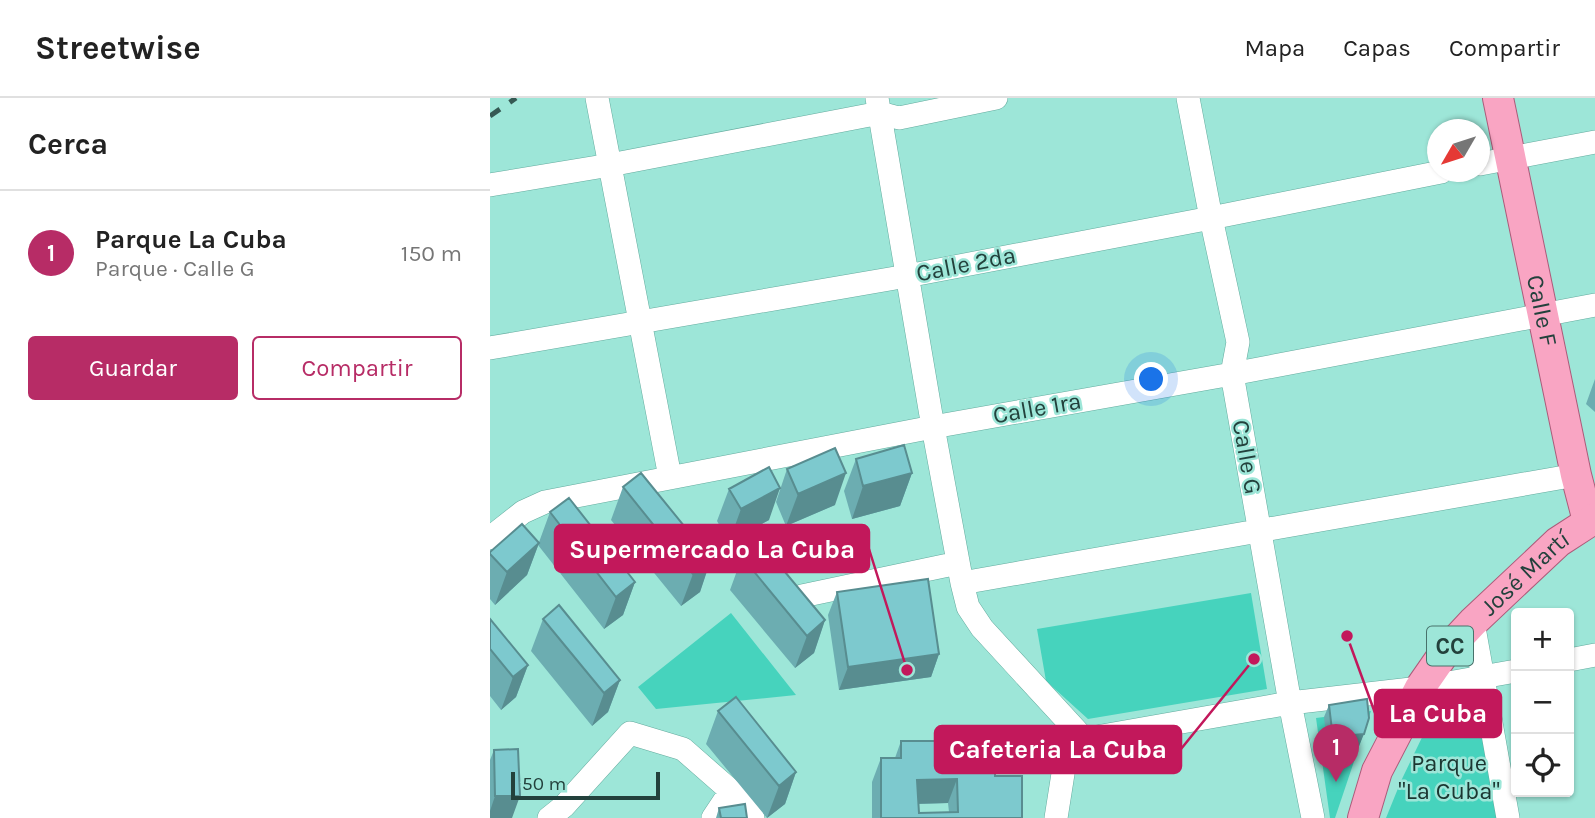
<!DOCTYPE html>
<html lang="es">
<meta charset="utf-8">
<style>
body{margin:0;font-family:Karla,sans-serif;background:#f6f6f6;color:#222}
.controls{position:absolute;right:21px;bottom:21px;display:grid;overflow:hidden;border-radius:7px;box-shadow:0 2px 5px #0004}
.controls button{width:63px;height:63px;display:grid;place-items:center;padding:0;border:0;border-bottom:2px solid #e0e0e0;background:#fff;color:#222;font:35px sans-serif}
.compass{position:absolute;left:937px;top:21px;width:63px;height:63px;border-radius:50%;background:#fff;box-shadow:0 2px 5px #0004;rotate:231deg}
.scale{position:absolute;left:21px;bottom:18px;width:149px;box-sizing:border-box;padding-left:7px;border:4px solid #23413c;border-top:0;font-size:19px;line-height:24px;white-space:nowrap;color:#23413c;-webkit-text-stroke:5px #9de6d8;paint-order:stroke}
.you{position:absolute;left:662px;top:282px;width:24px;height:24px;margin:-18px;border:5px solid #fff;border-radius:50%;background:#1a73e8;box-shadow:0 0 0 10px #1a73e833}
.badge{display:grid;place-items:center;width:46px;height:46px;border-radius:50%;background:#b72c66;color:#fff;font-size:23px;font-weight:700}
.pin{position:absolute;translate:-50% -58px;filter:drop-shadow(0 2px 4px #0008)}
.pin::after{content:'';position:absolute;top:37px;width:24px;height:21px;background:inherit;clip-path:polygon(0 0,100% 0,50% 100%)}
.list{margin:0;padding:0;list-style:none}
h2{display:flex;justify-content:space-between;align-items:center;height:91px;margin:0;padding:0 28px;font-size:30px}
h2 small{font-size:23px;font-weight:400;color:#767676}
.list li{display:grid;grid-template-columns:46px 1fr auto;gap:21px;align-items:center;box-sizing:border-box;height:126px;padding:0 28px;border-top:2px solid #e0e0e0}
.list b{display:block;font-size:26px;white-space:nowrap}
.list p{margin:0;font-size:23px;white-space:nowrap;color:#767676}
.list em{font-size:23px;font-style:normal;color:#767676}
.actions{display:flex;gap:14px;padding:21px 28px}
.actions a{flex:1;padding:16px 0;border:2px solid #b72c66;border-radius:7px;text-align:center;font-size:24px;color:#b72c66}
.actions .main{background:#b72c66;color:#fff}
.icon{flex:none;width:38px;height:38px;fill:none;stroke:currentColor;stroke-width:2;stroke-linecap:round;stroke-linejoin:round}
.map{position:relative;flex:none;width:1105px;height:720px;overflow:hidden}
header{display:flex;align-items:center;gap:42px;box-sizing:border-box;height:98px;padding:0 35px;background:#fff;border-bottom:2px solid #e0e0e0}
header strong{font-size:33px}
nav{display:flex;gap:38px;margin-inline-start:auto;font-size:24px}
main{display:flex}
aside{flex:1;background:#fff}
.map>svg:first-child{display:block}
</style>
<header>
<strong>Streetwise</strong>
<nav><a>Mapa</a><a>Capas</a><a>Compartir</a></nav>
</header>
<main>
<aside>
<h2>Cerca<small></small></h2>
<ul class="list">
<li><span class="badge">1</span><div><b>Parque La Cuba</b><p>Parque · Calle G</p></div><em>150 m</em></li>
</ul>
<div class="actions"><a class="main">Guardar</a><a>Compartir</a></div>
</aside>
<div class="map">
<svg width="1105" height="720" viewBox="0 0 1105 720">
<rect width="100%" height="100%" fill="#9de6d8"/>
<!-- green -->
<path fill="#46d3bd" d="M761 495 777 591 598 621 556 583 547 531Z
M241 515 306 597 166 611 148 589Z
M984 593 1011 720H896L911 683 951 600Z
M881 613 845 720H840L826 620Z"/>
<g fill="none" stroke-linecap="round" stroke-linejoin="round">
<defs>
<path id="minor" d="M107 0 180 379
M387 0 443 329 472 485 478 509 492 530 595 642
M698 0 721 120 748 244 742 276 800 605 823 720
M990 66 1105 44
M0 87 120 67 390 15 409 20 506 0
M0 250 417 178 721 120 951 74
M0 440 33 414 55 404 443 329 742 276 1105 207
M472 485 1086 377
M312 498 468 465
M983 524 1018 720
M1079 562 1105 557
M512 641 578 644 800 605 930 590 1026 573
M59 720 74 708 140 635 193 651 241 693 263 720
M223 720 241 693
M566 720 578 644"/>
<g id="major">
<path id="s1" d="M1008 0 1086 377 1098 423"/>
<path id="s2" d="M873 720 887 673 930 590 955 554 983 524 1068 444 1105 420"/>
</g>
</defs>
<!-- minor casing -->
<use href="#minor" stroke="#63ab9e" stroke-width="24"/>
<!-- major casing -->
<use href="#major" stroke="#ac5b7a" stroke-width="32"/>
<!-- minor -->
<use href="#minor" stroke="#fff" stroke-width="23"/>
<!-- major -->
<use href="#major" stroke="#f9a5c3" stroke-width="30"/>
<!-- rail -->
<path stroke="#355953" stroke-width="5" stroke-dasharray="12 12" stroke-linecap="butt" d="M0 18 26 0"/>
</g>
<!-- wall -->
<path fill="#6cadb1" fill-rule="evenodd" d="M1105 281V314L1096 306Z
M366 361 422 375 410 408 362 421 354 393Z
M297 371 345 407 296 428 286 404Z
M133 389 221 461 210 494 191 508 121 422Z
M239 391 279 422 239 444 227 423Z
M60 414 145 484 133 517 114 531 48 447Z
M49 445 37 477 5 507 0 501V454Z
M252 459 335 522 324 555 305 570 240 492Z
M347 494 449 556 441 579 349 592 338 517Z
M0 521 38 567 26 599 11 612 0 598Z
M53 521 130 582 118 614 102 628 41 553Z
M839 607 869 648 848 651 847 643 837 645 834 619Z
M228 613 306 674 295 706 277 720 216 646Z
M411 643 505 678 532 720H382V684L391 660H405ZM458 705 459 714 429 715 428 706Z
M28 651 0 720V662L4 652Z
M229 710 257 720H226Z"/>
<!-- shaded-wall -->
<path fill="#588d90" d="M356 375 345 407 296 428 308 396Z
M422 375 410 408 362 421 373 388Z
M290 390 279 422 239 444 251 411Z
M49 445 37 477 5 507 17 474Z
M221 461 210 494 191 508 203 476Z
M145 484 133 517 114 531 126 499Z
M335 522 324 555 305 570 317 538Z
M449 556 441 579 349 592 358 569Z
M38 567 26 599 11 612 23 579Z
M130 582 118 614 102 628 114 595Z
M852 631 847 643 837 645 842 632Z
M874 636 869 648 848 651 852 638Z
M306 674 295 706 277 720 289 688Z
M467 681 458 705 419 706 427 682Z
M5 698H30L22 720H0V713Z"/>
<!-- building -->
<path fill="#7dc9ce" stroke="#588d90" stroke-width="2" fill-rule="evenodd" d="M414 347 422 375 373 388 366 361Z
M345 350 356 375 308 396 297 371Z
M279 369 290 390 251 411 239 391Z
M151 375 221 461 203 476 133 389Z
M79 400 145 484 126 499 60 414Z
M32 426 49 445 17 474 0 456V454Z
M270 444 335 522 317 538 252 459Z
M438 481 449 556 358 569 347 494Z
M69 507 130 582 114 595 53 521Z
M0 521 38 567 23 579 0 551Z
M246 599 306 674 289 688 228 613Z
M877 601 879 620 874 636 852 638V631L842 632 839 607Z
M411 643H505V678H532V720H391V660H411ZM467 681 468 714 429 715 427 682Z
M28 651 30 698H5L4 652Z
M255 706 257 720H231L229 710Z"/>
<g text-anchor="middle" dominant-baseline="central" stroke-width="5" stroke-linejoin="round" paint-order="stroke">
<!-- shield labels -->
<rect fill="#9de6d8" stroke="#48726b" stroke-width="2" x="937" y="528.5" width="46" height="39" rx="5"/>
<g font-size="23" font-weight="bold" fill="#23413c">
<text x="960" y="548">CC</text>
</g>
<!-- street labels -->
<g font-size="24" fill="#23413c" stroke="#9de6d8">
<text transform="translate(476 166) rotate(-11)">Calle 2da</text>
<text stroke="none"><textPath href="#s1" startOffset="217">Calle F</textPath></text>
<text transform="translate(547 310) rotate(-10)">Calle 1ra</text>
<text transform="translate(757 359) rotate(80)">Calle G</text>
<text stroke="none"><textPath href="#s2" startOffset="299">José Martí</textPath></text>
</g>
<!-- park labels -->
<g font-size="24" fill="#1b3631" stroke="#9de6d8">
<text x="959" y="665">Parque<tspan x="959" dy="28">"La Cuba"</tspan></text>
</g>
</g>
<!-- callouts -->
<path fill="none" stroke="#c2185b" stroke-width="2.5" d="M417 572L379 451M857 538L885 615M764 561L691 651"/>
<g fill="#c2185b" stroke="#9de6d8" stroke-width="2.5">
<circle cx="417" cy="572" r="7"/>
<circle cx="857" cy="538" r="7"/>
<circle cx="764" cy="561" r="7"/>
</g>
<g fill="#c2185b" stroke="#c2185b" stroke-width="2.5">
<rect x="65" y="427" width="314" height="47" rx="7"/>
<rect x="885" y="592" width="126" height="47" rx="7"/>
<rect x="445" y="628" width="246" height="47" rx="7"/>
</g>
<g font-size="26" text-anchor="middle" font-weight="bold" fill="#fff">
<text x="222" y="460">Supermercado La Cuba</text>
<text x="948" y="624">La Cuba</text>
<text x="568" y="660">Cafeteria La Cuba</text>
</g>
</svg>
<div class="controls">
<button>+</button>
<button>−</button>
<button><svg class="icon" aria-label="locate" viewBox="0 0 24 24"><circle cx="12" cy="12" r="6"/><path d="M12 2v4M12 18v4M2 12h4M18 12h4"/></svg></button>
</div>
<svg class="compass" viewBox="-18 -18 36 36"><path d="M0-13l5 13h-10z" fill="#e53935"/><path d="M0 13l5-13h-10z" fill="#767676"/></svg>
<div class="scale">50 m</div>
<div class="you"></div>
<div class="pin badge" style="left:846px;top:684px">1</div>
</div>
</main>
